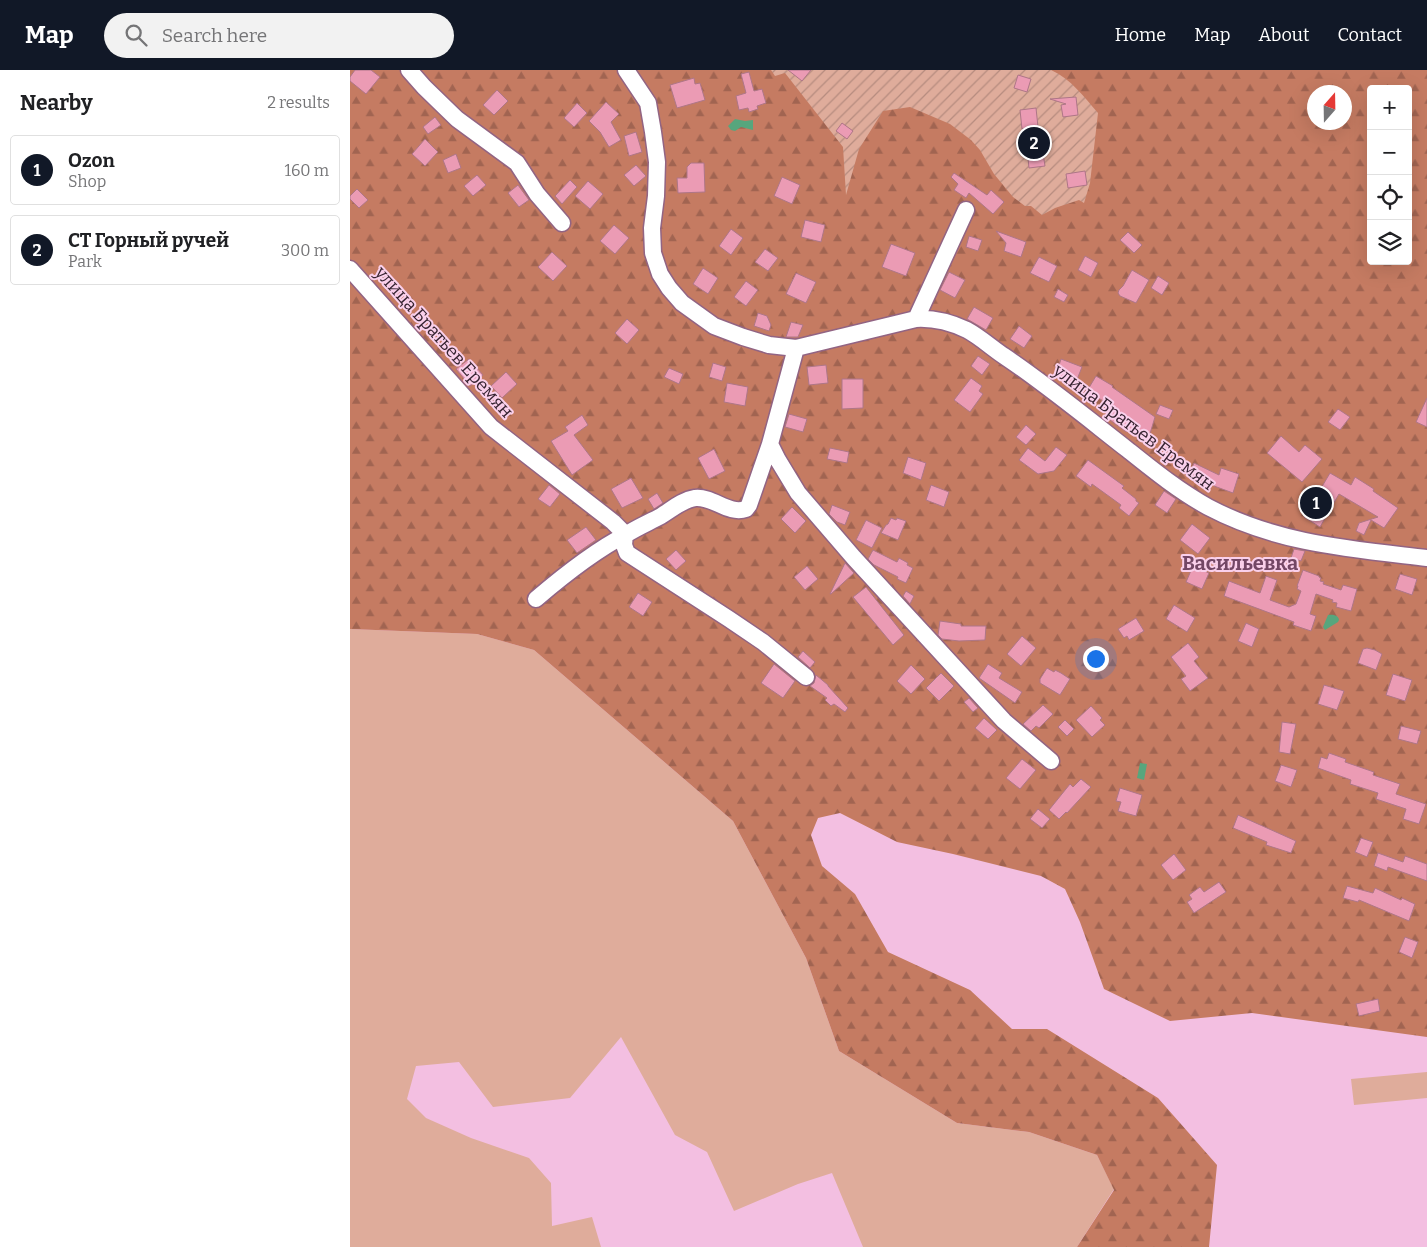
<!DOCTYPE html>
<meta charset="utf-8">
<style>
body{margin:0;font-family:Bitter,serif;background:#f2f2f2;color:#202124}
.controls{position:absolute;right:15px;top:15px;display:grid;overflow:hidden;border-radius:5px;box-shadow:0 5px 20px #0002}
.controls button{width:45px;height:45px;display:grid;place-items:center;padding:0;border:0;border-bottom:1px solid #e0e0e0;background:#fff;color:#202124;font:25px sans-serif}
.compass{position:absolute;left:957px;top:15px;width:45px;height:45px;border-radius:50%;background:#fff;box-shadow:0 5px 20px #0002;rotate:20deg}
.you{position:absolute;left:745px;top:588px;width:18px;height:18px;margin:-12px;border:4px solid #fff;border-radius:50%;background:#1a73e8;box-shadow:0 0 0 8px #1a73e833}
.badge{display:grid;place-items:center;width:32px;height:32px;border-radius:50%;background:#111827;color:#fff;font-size:16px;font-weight:700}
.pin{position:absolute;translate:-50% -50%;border:2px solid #fff;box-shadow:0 1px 5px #0006}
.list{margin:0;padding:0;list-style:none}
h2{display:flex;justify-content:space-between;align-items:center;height:65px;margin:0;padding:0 20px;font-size:21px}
h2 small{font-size:16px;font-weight:400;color:#757577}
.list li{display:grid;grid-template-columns:32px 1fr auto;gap:15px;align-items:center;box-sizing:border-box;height:70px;margin:0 10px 10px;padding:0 10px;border:1px solid #e0e0e0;border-radius:5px}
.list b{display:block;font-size:19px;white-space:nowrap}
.list p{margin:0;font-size:16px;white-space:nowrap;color:#757577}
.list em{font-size:16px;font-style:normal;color:#757577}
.icon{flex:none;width:28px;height:28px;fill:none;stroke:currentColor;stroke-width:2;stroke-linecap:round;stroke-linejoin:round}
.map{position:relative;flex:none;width:1077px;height:1177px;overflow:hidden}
header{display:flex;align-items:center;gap:30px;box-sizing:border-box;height:70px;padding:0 25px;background:#111827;color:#fff}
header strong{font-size:24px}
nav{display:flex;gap:28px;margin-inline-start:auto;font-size:18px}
.search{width:350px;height:45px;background:#f2f2f2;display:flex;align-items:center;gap:12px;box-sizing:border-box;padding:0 18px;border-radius:28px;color:#757577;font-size:19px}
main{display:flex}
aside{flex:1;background:#fff}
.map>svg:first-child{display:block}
</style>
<header>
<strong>Map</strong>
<div class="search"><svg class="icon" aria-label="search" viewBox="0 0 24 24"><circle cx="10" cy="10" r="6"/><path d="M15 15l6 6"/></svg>Search here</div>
<nav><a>Home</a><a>Map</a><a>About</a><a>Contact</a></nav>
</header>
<main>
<aside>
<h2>Nearby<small>2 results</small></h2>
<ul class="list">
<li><span class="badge">1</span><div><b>Ozon</b><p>Shop</p></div><em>160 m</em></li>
<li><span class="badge">2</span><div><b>СТ Горный ручей</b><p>Park</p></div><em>300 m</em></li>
</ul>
</aside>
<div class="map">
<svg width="1077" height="1177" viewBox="0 0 1077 1177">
<defs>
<pattern id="forest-firs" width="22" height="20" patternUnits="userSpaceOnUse" patternTransform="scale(1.25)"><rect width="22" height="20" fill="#c57b62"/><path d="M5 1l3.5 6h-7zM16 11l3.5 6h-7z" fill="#a16451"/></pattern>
<pattern id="garden-furrows" width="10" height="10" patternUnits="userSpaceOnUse" patternTransform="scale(1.25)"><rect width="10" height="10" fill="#dfac9b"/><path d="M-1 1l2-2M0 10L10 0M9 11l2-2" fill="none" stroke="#b68c7f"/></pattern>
</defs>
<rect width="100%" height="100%" fill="#f3bfe1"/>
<!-- grass -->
<path fill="#dfac9b" d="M0 559 127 564 184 580 383 751 456 888 489 981 607 1053 679 1062 747 1085 764 1119 727 1177H513L482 1103 448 1114 384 1141 357 1082 325 1065 271 967 220 1028 143 1037 109 992 66 996 57 1029 76 1048 121 1068 179 1088 201 1113 202 1156 242 1147 251 1177H0Z
M1077 1002V1028L1004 1035 1001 1009Z"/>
<!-- forest -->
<path fill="url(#forest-firs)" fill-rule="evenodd" d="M0 0H1077V967L902 943 820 951 754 919 730 852 715 819 691 806 603 784 547 772 490 743 468 748 461 765 472 796 505 824 538 882 620 920 662 959H697L808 1028 867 1095 859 1177H727L764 1120 747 1085 679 1062 607 1053 489 981 456 888 383 751 184 580 127 564 0 559ZM1021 19H1058V191H1021ZM964 22H994V52H964Z"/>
<!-- garden -->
<path fill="url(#garden-furrows)" d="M421 0H701C721 9 734 27 748 43L740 113 734 133 729 130 705 138 692 145 681 136H675L663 127 644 104 630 80 621 70 600 54 560 37 533 41 509 79 496 125 493 77 435 3 425 6Z"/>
<!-- water -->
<path fill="#57a67d" d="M385 49 395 51 403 50V60L391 57 385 61 381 60 378 56Z
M978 545C982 544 989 545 989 550L988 552 975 560 973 557Z
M790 693 797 694 794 710 787 708Z"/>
<!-- building -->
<path fill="#eb9bb4" stroke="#ae7687" d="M5 0H21L30 7 16 24 0 11V7Z
M438 0H461L452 11Z
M399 2 404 21 412 19 416 33 407 36 408 39 399 42 398 38 389 40 386 26 396 23 391 4Z
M668 5 681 9 677 22 664 18Z
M344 8 345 14 350 13 355 30 327 38 320 15Z
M147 20 158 31 144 45 133 35Z
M726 27 728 45 713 47 711 35 716 34 700 29Z
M256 32 269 44 261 52 271 70 259 77 250 62 239 51Z
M227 33 237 43 224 57 214 48Z
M686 38 688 57 672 59 670 40Z
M85 47 91 55 78 64 73 57Z
M492 53 503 61 497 69 486 61Z
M286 62 292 82 279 86 274 66Z
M75 69 88 82 75 96 62 84Z
M692 77 695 96 679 98 677 79Z
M106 84 111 98 98 103 93 90Z
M341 93H354L355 122 328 123 327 108H337V97Z
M286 95 296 106 284 116 274 105Z
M735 101 737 115 718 118 716 104Z
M604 103 637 125 641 120 654 132 643 144 619 123 616 128 604 120 608 114 601 107Z
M127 105 136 115 123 126 114 116Z
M432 107 450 115 442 134 424 126Z
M220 110 227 117 212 134 205 126Z
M238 111 253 124 240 139 225 126Z
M168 115 179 130 169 137 158 123Z
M7 119 18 130 9 138 0 129V126Z
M455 150 475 155 471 172 451 167Z
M264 155 279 168 265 184 250 171Z
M381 159 393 168 381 185 369 176Z
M646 161 676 172 671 187 654 181 656 173Z
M778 162 792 175 784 183 770 170Z
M619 166 632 170 628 181 616 177Z
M541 174 565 183 556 206 532 197Z
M415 179 428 188 418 201 405 192Z
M202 182 217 196 203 211 188 197Z
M735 186 748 193 741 207 728 200Z
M689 187 707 196 699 212 680 203Z
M353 198 368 208 358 224 343 214Z
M782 200 799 210 786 233 770 226 768 223 769 220 773 216Z
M599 202 615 210 605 228 590 220Z
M446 203 466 212 456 233 436 224Z
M808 206 819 213 812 225 801 218Z
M396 211 408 220 396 236 384 227Z
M708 219 718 225 714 232 704 227Z
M624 237 643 248 636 260 617 249Z
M408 243 417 246 421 255 419 261 404 256Z
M277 249 289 260 277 274 265 263Z
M441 252 453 255 448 267H436Z
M669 256 682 266 674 278 660 269Z
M628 286 640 294 632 305 621 296Z
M119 289 133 305 120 316 106 299Z
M711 289 732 297 726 312 706 305Z
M363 293 376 297 372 311 359 307Z
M476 295 478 313 459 315 457 297Z
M319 298 333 304 329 314 314 307Z
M156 302 167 314 152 328 141 316Z
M746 306 763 316 762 317 805 347 799 367 775 361 756 347 763 337 737 321Z
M621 308 632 316 629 321 633 324 620 342 604 330Z
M492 309H513V338L492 339Z
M377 313 398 317 395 336 374 332Z
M1077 328V357L1066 352Z
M810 335 823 340 819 349 806 344Z
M988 339 1000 347 990 360 978 352Z
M439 344 457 349 453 362 435 357Z
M232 345 238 355 224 365 243 390 222 405 201 371 218 361 215 357Z
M676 355 686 364 676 375 666 367Z
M931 366 949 382 955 375 972 389 952 412 917 383Z
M706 377 717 385 704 401 688 404 669 390 678 378 695 391Z
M480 378 499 382 497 393 477 389Z
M364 379 375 401 359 409 348 388Z
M558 387 576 393 571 410 553 403Z
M738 390 774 416 772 418 786 429V431L789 433 779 446 769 438 771 435 742 414 741 417 726 406Z
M844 393 869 405 871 398 889 404 883 423 864 416 865 414 840 402Z
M980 403 1001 415 1005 407 1024 419 1023 421 1048 438 1034 458 1021 450 1014 465 1006 461 1009 453 1028 447 989 424 970 457 954 447Z
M281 408 293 428 272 438 261 419Z
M199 415 210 424 200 437 188 429Z
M581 415 599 422 594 437 576 430Z
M814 421 826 429 817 443 805 435Z
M307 423 313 433 304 439 298 429Z
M482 435 500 442 495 455 487 452 479 444Z
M442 437 456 451 445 463 431 449Z
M541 448 546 450 547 448 556 451 548 470 531 463 536 455 538 454Z
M516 450 532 458 522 478 506 470Z
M842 454 860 468 848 484 830 470Z
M236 457 246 470 227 483 217 470Z
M944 479 955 481 951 491 941 488Z
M326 480 336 491 326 500 316 489Z
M523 480 547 492 549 488 558 493 557 495 563 498 556 513 547 509 548 507 524 495 518 489Z
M495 493 504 503 481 524H480Z
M457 496 468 509 455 520 444 507Z
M843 496 859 503 852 519 836 512Z
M953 500 969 506V507L971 508 970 511 974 512 973 514 991 520 993 515 1007 519 1001 541 986 537 987 533 982 532 983 530 966 524 960 544 966 546 961 561 943 555 944 552 874 526 879 511 910 523 916 506 927 510 920 530 939 537 946 534 951 521 947 519 948 516H947Z
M1050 504 1067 509 1062 525 1045 519Z
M516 517 554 565 543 575 503 527Z
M556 521 564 526 560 534 553 526Z
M288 523 302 532 293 546 279 537Z
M824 535 845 548 837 562 816 549Z
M786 548 794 561 779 570 777 566 774 568 768 559Z
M590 551 611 554V556H636L635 570 609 571 592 569 588 565Z
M896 553 909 559 902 577 888 571Z
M672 566 686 578 671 596 657 584Z
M838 573 849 587 844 591 858 608 840 621 831 609 836 606 821 587Z
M1017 578 1025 580 1032 584 1026 600 1008 593 1013 579Z
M453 581 465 592 460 598 448 587Z
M424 594 445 611 433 628 411 613Z
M638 594 652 603 649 608 672 622 665 633 629 608Z
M561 595 575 609 561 624 547 611Z
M697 598 704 602 705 600 711 603 720 609 710 625 690 613V609Z
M591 603 604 616 589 631 576 618Z
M1043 604 1062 610 1055 631 1036 625Z
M466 605 478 615V616L498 638 495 642 484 634 481 636 475 630 477 628 460 616 464 613Z
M974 615 994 621 987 640 968 634Z
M619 628 628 638 623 642 614 632Z
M693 635 703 644 689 658 686 656 681 661 673 654Z
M741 636 752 648 750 650 755 655 742 667 726 650Z
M634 648 647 660 638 669 625 658Z
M715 650 724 659 717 666 708 657Z
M932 652 946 654 940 684 929 682Z
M1051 656 1071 661 1067 674 1048 669Z
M979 683 996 689 995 692 1024 702 1023 705 1050 714 1046 724 1076 734 1069 754 1053 749 1056 739 1026 729 1028 723 1000 714 1001 710 968 698 971 687 977 689Z
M672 689 686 700 670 719 656 708Z
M931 695 947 700 941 717 925 711Z
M731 709 741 717 717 743 716 742 709 749 699 740 720 714 723 717Z
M770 718 792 725 786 746 768 741 771 732 766 731Z
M688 739 700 749 692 758 680 749Z
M888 745 946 771 941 783 916 775 917 772 883 758Z
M1011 768 1023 772 1017 787 1005 782Z
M1028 783 1053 792 1055 786 1077 794V811L1038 797 1037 801 1024 796Z
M824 784 836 800 823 810 811 795Z
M869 812 876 822 844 843 837 832 842 829 839 825 850 817 854 822Z
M997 816 1023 823 1025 818 1051 830 1052 828 1065 834 1059 851 1009 830 1008 832 993 828Z
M1055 867 1068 872 1062 888 1049 882Z
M1028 929 1030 941 1009 946 1006 934Z"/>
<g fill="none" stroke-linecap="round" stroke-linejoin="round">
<defs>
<path id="minor" d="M59 0 74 17 107 49 167 93 187 124 212 153
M276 0 298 33 303 62 307 92 306 126 302 158 303 183 310 204 319 218 332 233 364 256 393 267 419 275 446 278 566 249C584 248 600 252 617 260 630 267 642 278 654 286 697 315 737 348 778 380 803 400 829 421 858 437 928 474 1001 479 1077 488
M0 199 141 357 263 452 275 464 274 475 277 483 379 549 413 572 456 607
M566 249 616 140
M420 374 428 390 448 423 504 488 654 651 701 691
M186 529C214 505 244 481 277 464 288 457 300 452 311 446 321 440 332 430 345 428 363 426 378 445 396 439L399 435 420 374 446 278"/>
</defs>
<!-- minor casing -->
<use href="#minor" stroke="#926483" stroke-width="19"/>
<!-- minor -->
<use href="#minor" stroke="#fff" stroke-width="16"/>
</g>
<g text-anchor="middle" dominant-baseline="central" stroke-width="4" stroke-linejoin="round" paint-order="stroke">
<!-- street labels -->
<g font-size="18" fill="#362330" stroke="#fad0eb">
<text transform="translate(94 272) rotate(48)">улица Братьев Еремян</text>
<text transform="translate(784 357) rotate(37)">улица Братьев Еремян</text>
</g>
<!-- quarter labels -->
<g font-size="20" font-weight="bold" fill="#734765" stroke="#fad0eb">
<text x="890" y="493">Васильевка</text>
</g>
</g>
</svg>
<div class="controls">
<button>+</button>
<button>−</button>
<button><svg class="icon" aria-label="locate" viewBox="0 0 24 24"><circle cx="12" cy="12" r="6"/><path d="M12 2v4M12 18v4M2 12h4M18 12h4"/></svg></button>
<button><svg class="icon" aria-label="layers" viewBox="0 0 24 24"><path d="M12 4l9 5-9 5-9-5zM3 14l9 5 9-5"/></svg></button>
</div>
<svg class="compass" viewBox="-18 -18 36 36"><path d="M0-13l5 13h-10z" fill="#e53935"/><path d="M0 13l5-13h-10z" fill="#757577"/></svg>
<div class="you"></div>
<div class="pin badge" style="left:966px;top:433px">1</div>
<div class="pin badge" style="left:684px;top:73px">2</div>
</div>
</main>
